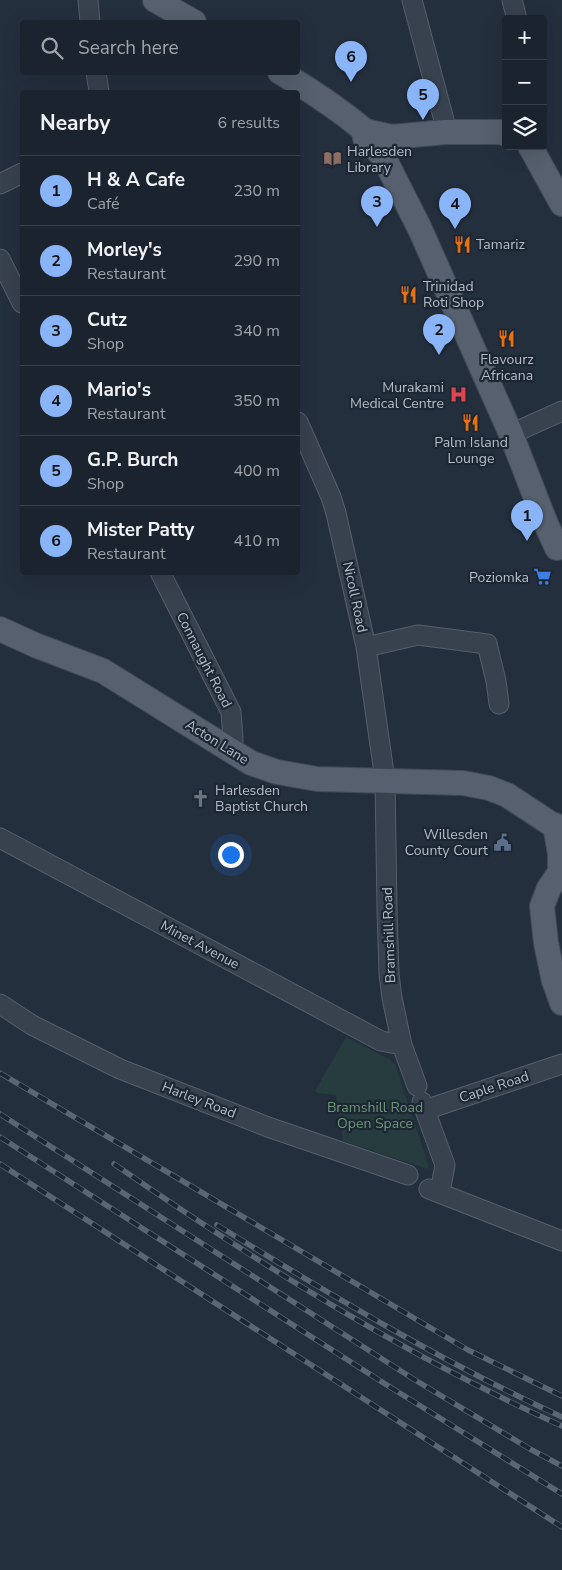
<!DOCTYPE html>
<meta charset="utf-8">
<style>
body{margin:0;font-family:"Nunito Sans",sans-serif;background:#282f3a;color:#f1f3f6}
.controls{position:absolute;right:15px;top:15px;display:grid;overflow:hidden;border-radius:5px;box-shadow:0 5px 20px #0002}
.controls button{width:45px;height:45px;display:grid;place-items:center;padding:0;border:0;border-bottom:1px solid #39404a;background:#1b232e;color:#f1f3f6;font:25px sans-serif}
.you{position:absolute;left:230px;top:854px;width:18px;height:18px;margin:-12px;border:4px solid #fff;border-radius:50%;background:#1a73e8;box-shadow:0 0 0 8px #1a73e833}
.badge{display:grid;place-items:center;width:32px;height:32px;border-radius:50%;background:#8ab4f8;color:#111;font-size:16px;font-weight:700}
.pin{position:absolute;translate:-50% -41px;filter:drop-shadow(0 1px 2px #0008)}
.pin::after{content:'';position:absolute;top:26px;width:18px;height:15px;background:inherit;clip-path:polygon(0 0,100% 0,50% 100%)}
.list{margin:0;padding:0;list-style:none}
h2{display:flex;justify-content:space-between;align-items:center;height:65px;margin:0;padding:0 20px;font-size:21px}
h2 small{font-size:16px;font-weight:400;color:#a0a4aa}
.list li{display:grid;grid-template-columns:32px 1fr auto;gap:15px;align-items:center;box-sizing:border-box;height:70px;padding:0 20px;border-top:1px solid #39404a}
.list b{display:block;font-size:19px;white-space:nowrap}
.list p{margin:0;font-size:16px;white-space:nowrap;color:#a0a4aa}
.list em{font-size:16px;font-style:normal;color:#a0a4aa}
.icon{flex:none;width:28px;height:28px;fill:none;stroke:currentColor;stroke-width:2;stroke-linecap:round;stroke-linejoin:round}
.map{position:relative;flex:none;width:562px;height:1570px;overflow:hidden}
.search{position:absolute;background:#1b232e;box-shadow:0 5px 20px #0002;left:20px;top:20px;width:280px;height:55px;display:flex;align-items:center;gap:12px;box-sizing:border-box;padding:0 18px;border-radius:5px;color:#a0a4aa;font-size:19px}
.panel{position:absolute;background:#1b232e;box-shadow:0 5px 20px #0002;left:20px;top:90px;width:280px;height:485px;border-radius:5px}
.map>svg:first-child{display:block}
</style>
<div class="map">
<svg width="562" height="1570" viewBox="0 0 562 1570">
<rect width="100%" height="100%" fill="#242f3e"/>
<!-- green -->
<path fill="#263c3f" d="M346 1037 389 1059 395 1064 428 1164V1169L343 1141 336 1095 318 1093 315 1091Z"/>
<g fill="none" stroke-linecap="round" stroke-linejoin="round">
<defs>
<path id="minor" d="M88 0 90 22
M412 0 444 120 445 132
M512 0 517 19
M96 72 99 92
M0 184 22 173
M0 259 22 303
M298 422 331 497 336 513 366 647 385 780 387 909 389 974 392 998 402 1045 417 1086
M511 434 562 411
M160 572 231 712 233 738V752
M366 647 418 635 487 644 496 681 499 704
M0 838 381 1041 402 1045
M0 1004 32 1025 120 1069 268 1127 408 1175
M422 1102 445 1165 440 1192
M425 1110 562 1064
M429 1189 562 1241"/>
<path id="major" d="M155 0 194 22
M280 72C310 90 338 108 365 131V138L383 156 420 229 511 434 546 524 557 548 562 545
M365 131 392 137 445 132H500L506 134
M530 146 562 204
M0 629 35 645 103 671 251 763 277 772 317 779 463 783 489 788 507 795 562 831
M555 825 560 854V872
M562 871 560 872 549 888 542 906 546 943 554 981 562 1003"/>
</defs>
<!-- minor casing -->
<use href="#minor" stroke="#565f6c" stroke-width="21"/>
<!-- major casing -->
<use href="#major" stroke="#414a57" stroke-width="26"/>
<!-- minor -->
<use href="#minor" stroke="#38414e" stroke-width="19"/>
<!-- major -->
<use href="#major" stroke="#56606e" stroke-width="24"/>
<defs>
<path id="rail" d="M0 1073 468 1350 562 1396
M0 1114 415 1380 530 1449 562 1466
M0 1137 382 1382 562 1494
M0 1164 562 1527
M114 1164C256 1262 404 1355 562 1426
M217 1225C329 1294 442 1362 562 1417"/>
</defs>
<!-- rail casing -->
<use href="#rail" stroke="#5a6575" stroke-width="5.5"/>
<!-- rail -->
<use href="#rail" stroke="#1d2633" stroke-width="4" stroke-dasharray="11" stroke-linecap="butt"/>
</g>
<!-- icons -->
<defs>
<symbol id="library-bare" viewBox="-9 -9 18 18"><path d="M-6-4Q-3-5.5-.7-3.5V5Q-3 3-6 4ZM6-4Q3-5.5 .7-3.5V5Q3 3 6 4Z" fill="#8d6e63" stroke="#1d2633" stroke-width="2.5" paint-order="stroke"/></symbol>
<symbol id="restaurant-bare" viewBox="-9 -9 18 18"><path d="M-5-6h1v4h1v-4h1v4h1v-4h1v5L-1.5 .5V6h-2V.5L-5-1ZM5-6V6H3V1.5H1.5Q1.5-4 5-6Z" fill="#e8710a" stroke="#1d2633" stroke-width="2.5" paint-order="stroke"/></symbol>
<symbol id="hospital-bare" viewBox="-9 -9 18 18"><path d="M-5-5h3v3.5h4V-5h3V5h-3V1.5h-4V5h-3Z" fill="#e0444e" stroke="#1d2633" stroke-width="2.5" paint-order="stroke"/></symbol>
<symbol id="supermarket-bare" viewBox="-9 -9 18 18"><path d="M-6-5.5h2.5l.6 2H6L4.5 2H-2.5L-4.4-4H-6ZM-1.5 3.2a1.3 1.3 0 1 0 .1 0ZM3 3.2a1.3 1.3 0 1 0 .1 0Z" fill="#3f7fe0" stroke="#1d2633" stroke-width="2.5" paint-order="stroke"/></symbol>
<symbol id="church-bare" viewBox="-9 -9 18 18"><path d="M-1.2-6h2.4v3.5h3.3v2.4h-3.3V6h-2.4V-.1h-3.3v-2.4h3.3Z" fill="#6b7280" stroke="#1d2633" stroke-width="2.5" paint-order="stroke"/></symbol>
<symbol id="civic-bare" viewBox="-9 -9 18 18"><path d="M-.6-6.5H3V-4.5H.6V-3L4-1V1h2V6H-6V1h2V-1L-.6-3ZM-1.2 2.5V6h2.4V2.5Z" fill="#5c6f8a" stroke="#1d2633" stroke-width="2.5" paint-order="stroke"/></symbol>
</defs>
<g fill-rule="evenodd">
<use href="#library-bare" x="320" y="146" width="25" height="25"/>
<use href="#restaurant-bare" x="450" y="232" width="25" height="25"/>
<use href="#restaurant-bare" x="396" y="282" width="25" height="25"/>
<use href="#restaurant-bare" x="494" y="326" width="25" height="25"/>
<use href="#hospital-bare" x="446" y="382" width="25" height="25"/>
<use href="#restaurant-bare" x="458" y="410" width="25" height="25"/>
<use href="#supermarket-bare" x="530" y="564" width="25" height="25"/>
<use href="#church-bare" x="188" y="786" width="25" height="25"/>
<use href="#civic-bare" x="490" y="830" width="25" height="25"/>
</g>
<g text-anchor="middle" dominant-baseline="central" stroke-width="4.5" stroke-linejoin="round" paint-order="stroke">
<!-- poi labels -->
<g font-size="14" fill="#b4bcc9" stroke="#1d2633" text-anchor="start">
<text x="347" y="151">Harlesden<tspan x="347" dy="16">Library</tspan></text>
<text x="476" y="244">Tamariz</text>
<text x="423" y="286">Trinidad<tspan x="423" dy="16">Roti Shop</tspan></text>
<text x="507" y="359" text-anchor="middle">Flavourz<tspan x="507" dy="16">Africana</tspan></text>
<text x="444" y="387" text-anchor="end">Murakami<tspan x="444" dy="16">Medical Centre</tspan></text>
<text x="471" y="442" text-anchor="middle">Palm Island<tspan x="471" dy="16">Lounge</tspan></text>
<text x="529" y="577" text-anchor="end">Poziomka</text>
<text x="215" y="790">Harlesden<tspan x="215" dy="16">Baptist Church</tspan></text>
<text x="488" y="834" text-anchor="end">Willesden<tspan x="488" dy="16">County Court</tspan></text>
</g>
<!-- street labels -->
<g font-size="14" fill="#b4bcc9" stroke="#1d2633">
<text transform="translate(355 597) rotate(78)">Nicoll Road</text>
<text transform="translate(204 660) rotate(63)">Connaught Road</text>
<text transform="translate(217 742) rotate(32)">Acton Lane</text>
<text transform="translate(389 935) rotate(-92)">Bramshill Road</text>
<text transform="translate(200 945) rotate(28)">Minet Avenue</text>
<text transform="translate(494 1087) rotate(-18)">Caple Road</text>
<text transform="translate(199 1100) rotate(21)">Harley Road</text>
</g>
<!-- park labels -->
<g font-size="14" fill="#6b9a76" stroke="#1d2633">
<text x="375" y="1107">Bramshill Road<tspan x="375" dy="16">Open Space</tspan></text>
</g>
</g>
</svg>
<div class="controls">
<button>+</button>
<button>−</button>
<button><svg class="icon" aria-label="layers" viewBox="0 0 24 24"><path d="M12 4l9 5-9 5-9-5zM3 14l9 5 9-5"/></svg></button>
</div>
<div class="you"></div>
<div class="pin badge" style="left:527px;top:541px">1</div>
<div class="pin badge" style="left:439px;top:355px">2</div>
<div class="pin badge" style="left:377px;top:227px">3</div>
<div class="pin badge" style="left:455px;top:229px">4</div>
<div class="pin badge" style="left:423px;top:120px">5</div>
<div class="pin badge" style="left:351px;top:82px">6</div>
<div class="search"><svg class="icon" aria-label="search" viewBox="0 0 24 24"><circle cx="10" cy="10" r="6"/><path d="M15 15l6 6"/></svg>Search here</div>
<section class="panel">
<h2>Nearby<small>6 results</small></h2>
<ul class="list">
<li><span class="badge">1</span><div><b>H &amp; A Cafe</b><p>Café</p></div><em>230 m</em></li>
<li><span class="badge">2</span><div><b>Morley's</b><p>Restaurant</p></div><em>290 m</em></li>
<li><span class="badge">3</span><div><b>Cutz</b><p>Shop</p></div><em>340 m</em></li>
<li><span class="badge">4</span><div><b>Mario's</b><p>Restaurant</p></div><em>350 m</em></li>
<li><span class="badge">5</span><div><b>G.P. Burch</b><p>Shop</p></div><em>400 m</em></li>
<li><span class="badge">6</span><div><b>Mister Patty</b><p>Restaurant</p></div><em>410 m</em></li>
</ul>
</section>
</div>
